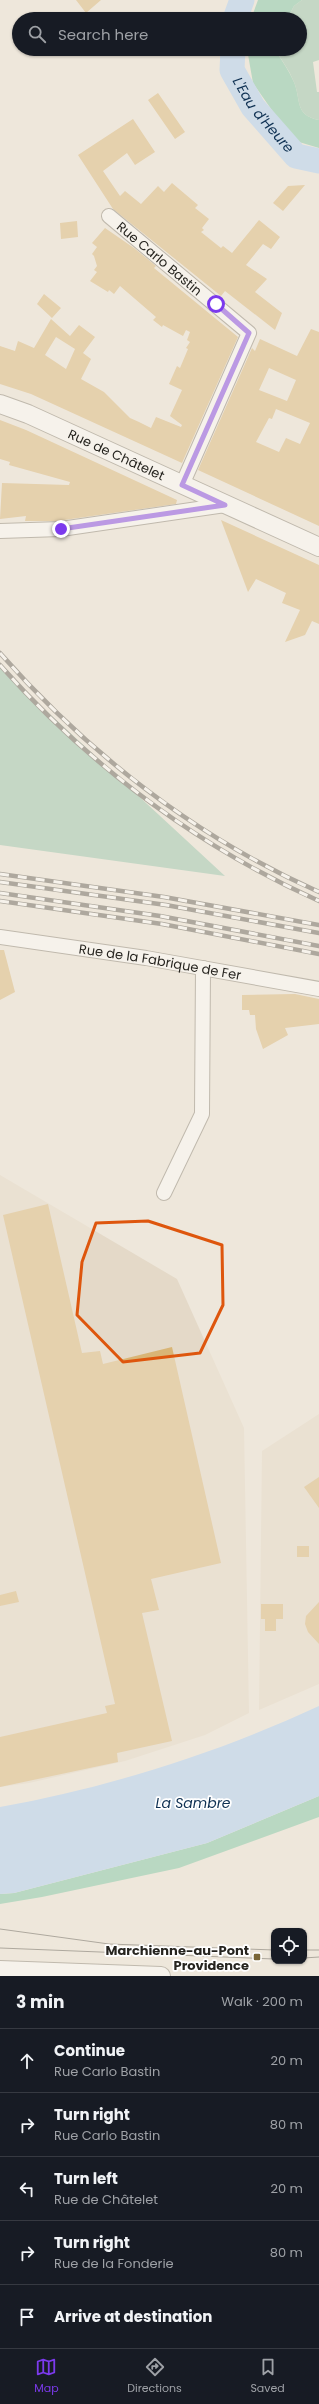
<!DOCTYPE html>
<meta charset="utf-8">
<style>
body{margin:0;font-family:Poppins,sans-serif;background:#242831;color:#f1f3f6}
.controls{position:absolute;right:12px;bottom:12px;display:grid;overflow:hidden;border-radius:8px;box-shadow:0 1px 3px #0004}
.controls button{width:36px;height:36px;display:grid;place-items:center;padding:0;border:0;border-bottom:1px solid #363941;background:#171b24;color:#f1f3f6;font:20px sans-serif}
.stop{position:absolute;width:12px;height:12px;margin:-9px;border:3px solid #7c3aed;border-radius:50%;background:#fff}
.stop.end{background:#7c3aed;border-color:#fff;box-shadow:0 1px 4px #0008}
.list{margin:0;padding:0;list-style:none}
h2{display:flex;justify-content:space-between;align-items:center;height:52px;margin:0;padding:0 16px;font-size:17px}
h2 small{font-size:13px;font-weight:400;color:#9ea1a6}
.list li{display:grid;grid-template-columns:26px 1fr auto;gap:12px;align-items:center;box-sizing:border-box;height:64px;padding:0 16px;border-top:1px solid #363941}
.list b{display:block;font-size:15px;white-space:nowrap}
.list p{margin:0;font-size:13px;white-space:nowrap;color:#9ea1a6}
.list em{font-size:13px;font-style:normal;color:#9ea1a6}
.icon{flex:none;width:22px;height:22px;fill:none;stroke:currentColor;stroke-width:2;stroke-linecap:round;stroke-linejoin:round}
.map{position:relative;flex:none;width:319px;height:1976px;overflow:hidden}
.search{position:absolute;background:#171b24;box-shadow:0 1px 3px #0004;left:12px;right:12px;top:12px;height:44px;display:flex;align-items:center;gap:10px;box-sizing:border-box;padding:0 14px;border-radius:22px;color:#9ea1a6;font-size:15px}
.sheet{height:372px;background:#171b24}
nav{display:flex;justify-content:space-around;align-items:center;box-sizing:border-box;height:56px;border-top:1px solid #363941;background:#171b24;font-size:11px;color:#9ea1a6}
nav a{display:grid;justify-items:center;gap:2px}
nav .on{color:#7c3aed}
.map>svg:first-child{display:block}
</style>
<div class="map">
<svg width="319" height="1976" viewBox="0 0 319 1976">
<rect width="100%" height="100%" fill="#eee7db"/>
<!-- built -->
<path fill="#e4d9c8" d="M0 1175 177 1279 244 1428 249 1713 205 1735 125 1761 29 1783 0 1787Z
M319 1414V1684L259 1710 262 1451Z"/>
<!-- green -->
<path fill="#92c3ac" d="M302 0H319V60L313 62 317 92H319V120C293 115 302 98 293 80 289 70 283 62 277 53V49H300V19H287L294 6Z
M0 668 225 876 0 845Z"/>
<!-- forest -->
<path fill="#79c6a4" d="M258 0H302L294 6 287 19H251Z
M247 49H277V53C283 62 289 71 293 80 302 98 293 115 319 120V148L299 142 278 119 253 83Z
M319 1796V1817L179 1868 42 1897 0 1904V1894L14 1893 207 1843Z"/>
<!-- water -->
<path fill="#a8cef9" d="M319 1706V1796L207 1843 14 1893 0 1894V1807C111 1787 217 1753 319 1706Z"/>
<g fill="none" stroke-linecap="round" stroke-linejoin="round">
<!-- river -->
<g stroke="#a8cef9" stroke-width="25">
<path d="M235 19 242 0"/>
<path id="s1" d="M233 49 232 70 253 107 296 156 319 161"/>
</g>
</g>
<!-- building -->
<path fill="#d9b576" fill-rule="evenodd" d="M76 0H101L86 13Z
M158 93 185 132 175 139 148 100Z
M133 119 155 152 135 165 127 153 103 171 120 196 125 191 141 204 158 186 164 192 172 183 198 205 195 208 209 219 202 228 204 230 201 232 221 248 223 246 232 253 259 220 280 237 271 249 263 244 246 265 267 279 255 292 282 313 275 330 225 291 221 296 113 209 78 155Z
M305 185 283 211 273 203 288 186Z
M77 221 78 237 61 239 60 223Z
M105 228 134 248 156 266 154 268 238 337 182 463 31 394 0 384V346L15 351 18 341 34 348 51 319 70 336 79 325 95 337 83 353 91 359 81 379 104 392 130 418 139 422 151 428 156 417 181 427 182 425 170 416 182 390 169 384 177 366 180 368 188 349 186 348 190 342 187 340 190 332 186 330 183 336 163 325 162 327 153 320 156 317 120 286 114 294 109 290 108 292 90 281 97 272 94 270 97 266 94 256 92 254 97 247 92 243ZM56 337 75 349 66 369 45 355Z
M44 294 61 308 52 318 37 304Z
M311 329 319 332V526L198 470 252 348 255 351 260 339 297 356ZM269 368 296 380 287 401 259 390ZM276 409 310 423 300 444 286 438 279 452 256 442 269 418 272 419Z
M0 420 26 430 177 500 176 504 57 521H25L26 516 0 519 2 483 69 485 70 482 9 465 10 462 0 459Z
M221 520 319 565V624L312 621 305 635 285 642 300 610 282 603 286 593 256 579 248 592Z
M0 950H4L15 992 0 1000Z
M295 994 319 999V1024L285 1028 288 1035 263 1049 256 1029 255 1015H250L249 1010H242V995Z
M48 1204 82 1353 100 1351 103 1364 172 1347 221 1563 151 1579 159 1610 142 1613 172 1741 117 1753 118 1762 0 1787V1737L107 1713 105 1706 115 1704 3 1215Z
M319 1477V1508L304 1487Z
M297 1546H309V1557H297Z
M16 1591 19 1602 0 1606V1595Z
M319 1602V1644L308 1632 305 1624 306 1616Z
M261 1604H283V1619H276V1631H265V1619H261Z"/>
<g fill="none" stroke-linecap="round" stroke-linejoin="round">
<defs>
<g id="minor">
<path id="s2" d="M109 216 249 333 182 485"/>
<path d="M0 531 61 529 225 505"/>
<path id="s3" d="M0 937 146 958 319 989"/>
<path d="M164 1193 202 1114 203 968"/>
</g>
<g id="major">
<path id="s4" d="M0 404 28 414 319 547"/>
<path d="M0 1970 161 1976"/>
</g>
</defs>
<!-- minor casing -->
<use href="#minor" stroke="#888277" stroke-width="16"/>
<!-- major casing -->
<use href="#major" stroke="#888277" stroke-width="20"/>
<!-- minor -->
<use href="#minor" stroke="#fff" stroke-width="14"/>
<!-- major -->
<use href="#major" stroke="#fff" stroke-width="18"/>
<!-- tram -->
<path stroke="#5f5c55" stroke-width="1" d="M0 1929 109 1944 274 1950
M0 1948 274 1959
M304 1950H319
M304 1958 319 1957"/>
<defs>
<path id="rail" d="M0 653C89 754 196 837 319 892
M0 665C89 765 197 846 319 901
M0 874 164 897 319 925
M0 882 166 905 319 933
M0 893 160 916 319 946
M0 901 162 924 319 954"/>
</defs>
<!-- rail casing -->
<use href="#rail" stroke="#5f5c55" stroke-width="4.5"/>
<!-- rail -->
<use href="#rail" stroke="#fff" stroke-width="3" stroke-dasharray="9" stroke-linecap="butt"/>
</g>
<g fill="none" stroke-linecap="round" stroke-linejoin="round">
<!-- route -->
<path stroke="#7c3aed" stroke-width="5" d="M61 529 225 505 182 485 249 333 216 304"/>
</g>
<!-- marked area -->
<path d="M0 0H319V1976H0ZM148 1221 222 1245 223 1305 200 1353 123 1362 77 1315 82 1262 96 1223Z" fill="#eee7db" fill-opacity=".55" fill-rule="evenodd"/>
<path fill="none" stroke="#de560d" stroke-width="3" stroke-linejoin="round" d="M148 1221 222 1245 223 1305 200 1353 123 1362 77 1315 82 1262 96 1223Z"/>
<!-- markers -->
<rect fill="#7b6636" stroke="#fff" stroke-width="1.5" x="253" y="1953" width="8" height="8" rx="2"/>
<g text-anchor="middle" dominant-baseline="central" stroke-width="3.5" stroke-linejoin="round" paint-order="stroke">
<!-- street labels -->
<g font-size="13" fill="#26241f" stroke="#fff">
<text stroke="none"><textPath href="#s2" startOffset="66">Rue Carlo Bastin</textPath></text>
<text stroke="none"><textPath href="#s4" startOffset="127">Rue de Châtelet</textPath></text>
<text stroke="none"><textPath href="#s3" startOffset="162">Rue de la Fabrique de Fer</textPath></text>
</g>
<!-- poi labels -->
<g font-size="13" font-weight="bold" fill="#26241f" stroke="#fff" text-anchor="end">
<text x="249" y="1950">Marchienne-au-Pont<tspan x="249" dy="15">Providence</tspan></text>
</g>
<!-- water labels -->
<g font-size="14" font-style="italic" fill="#0e3052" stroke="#fff">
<text stroke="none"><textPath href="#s1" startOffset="76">L'Eau d'Heure</textPath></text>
<text x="193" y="1803">La Sambre</text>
</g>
</g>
</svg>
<div class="controls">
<button><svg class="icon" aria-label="locate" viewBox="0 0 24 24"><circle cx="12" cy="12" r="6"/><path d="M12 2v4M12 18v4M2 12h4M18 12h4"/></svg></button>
</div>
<div class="stop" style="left:216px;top:304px"></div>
<div class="stop end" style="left:61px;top:529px"></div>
<div class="search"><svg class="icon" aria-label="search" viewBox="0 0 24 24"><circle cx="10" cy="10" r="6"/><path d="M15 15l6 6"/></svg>Search here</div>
</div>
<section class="sheet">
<h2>3 min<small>Walk · 200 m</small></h2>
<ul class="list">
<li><svg class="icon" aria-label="ahead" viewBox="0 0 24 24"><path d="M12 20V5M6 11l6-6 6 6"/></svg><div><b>Continue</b><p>Rue Carlo Bastin</p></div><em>20 m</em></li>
<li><svg class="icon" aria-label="right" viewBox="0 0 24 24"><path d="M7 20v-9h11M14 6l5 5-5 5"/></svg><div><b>Turn right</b><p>Rue Carlo Bastin</p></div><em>80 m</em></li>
<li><svg class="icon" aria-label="left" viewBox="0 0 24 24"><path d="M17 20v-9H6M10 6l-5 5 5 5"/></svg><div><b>Turn left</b><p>Rue de Châtelet</p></div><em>20 m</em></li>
<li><svg class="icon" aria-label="right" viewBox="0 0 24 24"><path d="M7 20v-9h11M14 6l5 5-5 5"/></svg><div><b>Turn right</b><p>Rue de la Fonderie</p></div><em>80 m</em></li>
<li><svg class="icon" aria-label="arrive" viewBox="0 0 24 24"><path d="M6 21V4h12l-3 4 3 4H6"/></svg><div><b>Arrive at destination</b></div></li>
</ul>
</section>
<nav>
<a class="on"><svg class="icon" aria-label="map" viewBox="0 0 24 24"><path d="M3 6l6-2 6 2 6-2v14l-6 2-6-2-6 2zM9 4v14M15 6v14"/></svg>Map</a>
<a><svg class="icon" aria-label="directions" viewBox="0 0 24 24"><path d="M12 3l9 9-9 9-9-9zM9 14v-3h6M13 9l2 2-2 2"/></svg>Directions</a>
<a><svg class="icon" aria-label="saved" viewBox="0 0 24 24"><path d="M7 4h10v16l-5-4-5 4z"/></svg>Saved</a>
</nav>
